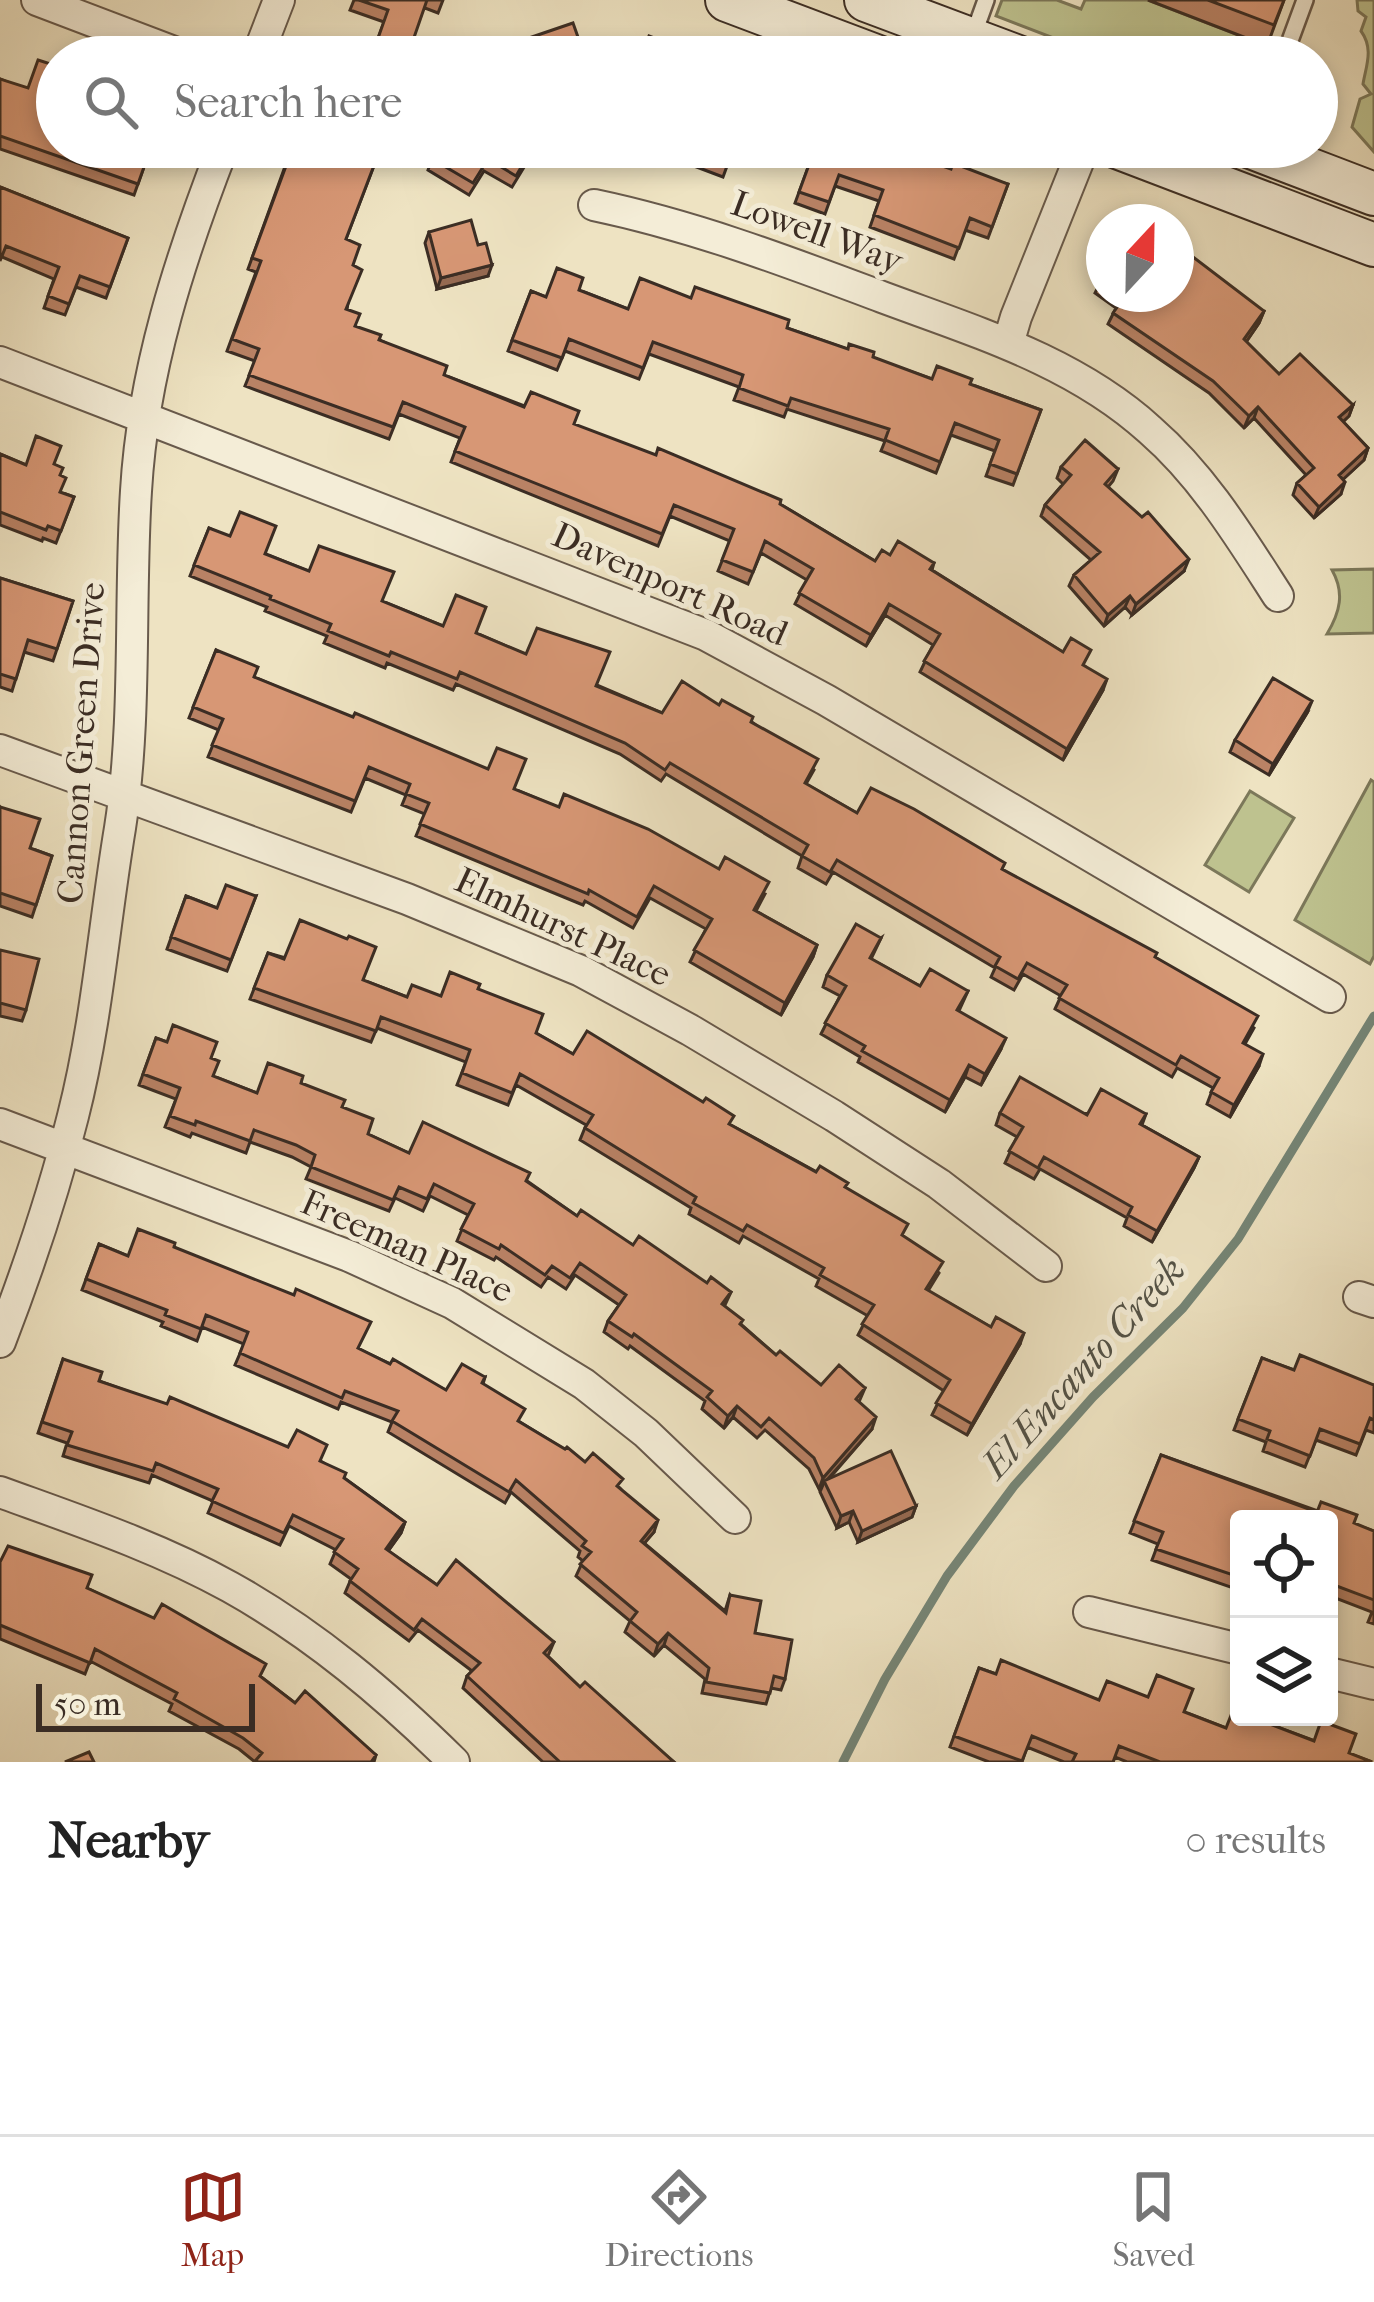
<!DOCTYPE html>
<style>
body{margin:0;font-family:"IM FELL French Canon",serif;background:#f6f6f6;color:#222}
.controls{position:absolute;right:36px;bottom:36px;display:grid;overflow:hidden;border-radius:12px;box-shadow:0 6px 18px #0003}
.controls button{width:108px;height:108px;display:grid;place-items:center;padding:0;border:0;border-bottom:3px solid #e0e0e0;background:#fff;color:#222;font:60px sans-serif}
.compass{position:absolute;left:1086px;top:204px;width:108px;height:108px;border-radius:50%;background:#fff;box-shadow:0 6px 18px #0003;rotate:22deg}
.scale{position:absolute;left:36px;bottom:30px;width:219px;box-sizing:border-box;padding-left:12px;border:6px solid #3b2d24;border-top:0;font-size:33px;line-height:42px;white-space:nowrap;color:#3b2d24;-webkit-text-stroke:9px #f4edd7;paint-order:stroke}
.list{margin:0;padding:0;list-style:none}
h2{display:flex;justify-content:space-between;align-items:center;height:156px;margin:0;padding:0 48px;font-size:51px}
h2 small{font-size:39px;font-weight:400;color:#767676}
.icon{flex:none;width:66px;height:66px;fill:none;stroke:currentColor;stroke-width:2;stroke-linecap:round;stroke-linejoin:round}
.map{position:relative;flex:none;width:1374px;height:1762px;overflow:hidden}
.search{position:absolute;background:#fff;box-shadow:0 6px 18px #0003;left:36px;right:36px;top:36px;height:132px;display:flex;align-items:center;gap:30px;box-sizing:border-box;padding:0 42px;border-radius:66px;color:#767676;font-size:45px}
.sheet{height:372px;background:#fff}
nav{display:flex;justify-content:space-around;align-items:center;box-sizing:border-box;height:168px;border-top:3px solid #e0e0e0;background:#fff;font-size:33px;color:#767676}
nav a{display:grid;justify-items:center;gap:6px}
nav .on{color:#8f2418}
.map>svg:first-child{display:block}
</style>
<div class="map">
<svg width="1374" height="1762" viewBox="0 0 1374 1762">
<rect width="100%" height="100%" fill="#eee3c2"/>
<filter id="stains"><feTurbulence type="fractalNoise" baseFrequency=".00167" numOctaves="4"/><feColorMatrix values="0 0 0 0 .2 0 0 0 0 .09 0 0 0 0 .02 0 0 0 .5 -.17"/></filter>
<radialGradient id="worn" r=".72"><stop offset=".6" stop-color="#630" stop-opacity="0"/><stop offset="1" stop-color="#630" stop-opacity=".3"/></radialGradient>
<!-- green -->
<path fill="#bec28f" stroke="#7c785a" stroke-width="3" d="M1002 0H1057L1081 9 1085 0H1148L1267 46 1264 57H1103L996 16Z
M1357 0H1374V152L1352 127 1360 99 1371 94 1363 84C1366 66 1374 49 1361 31L1366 17 1358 11Z
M1374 569V633L1327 634C1340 612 1345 593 1332 570Z
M1371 780 1374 782V956L1370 964 1295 920Z
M1250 791 1294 818 1249 892 1205 865Z"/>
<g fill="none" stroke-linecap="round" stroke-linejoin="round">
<!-- stream -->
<path stroke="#758576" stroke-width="9" d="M843 1762 885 1679 947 1576 1014 1486 1093 1397 1183 1308 1238 1239 1374 1016"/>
<defs>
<path id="lane" d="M973 36 986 0
M1284 57 1305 0"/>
<path id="street" d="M37 0 187 57
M257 57 279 0
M594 205C694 226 786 261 882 297 976 332 1074 361 1150 430 1203 476 1240 537 1278 596
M1008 344 1016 317 1084 147
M0 362 706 635 826 700 1330 997
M0 750 407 899 581 971 690 1030 834 1116 939 1184 1046 1266
M0 1124 349 1256 452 1303 584 1384 646 1433 735 1518
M1359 1297 1374 1302
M0 1342C28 1269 54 1192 73 1116 97 1022 104 924 120 828 137 720 129 600 136 491 143 371 180 258 223 147
M0 1492C77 1520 158 1547 230 1587 314 1634 385 1694 454 1762
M1089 1612 1239 1649
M1329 1673 1374 1684"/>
<path id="secondary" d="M727 0 878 57
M866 0 1018 57
M1117 147 1374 245
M1251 147 1374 194"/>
</defs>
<!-- lane casing -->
<use href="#lane" stroke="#685a4c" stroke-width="20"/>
<!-- street casing -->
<use href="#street" stroke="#685a4c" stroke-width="34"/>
<!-- secondary casing -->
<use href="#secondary" stroke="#3b2d24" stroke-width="46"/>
<!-- lane -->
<use href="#lane" stroke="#f4edd7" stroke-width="15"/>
<!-- street -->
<use href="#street" stroke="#f4edd7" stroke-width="30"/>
<!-- secondary -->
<use href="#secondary" stroke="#f4edd7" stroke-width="42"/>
</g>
<!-- wall -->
<path fill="#b98265" stroke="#3b2d24" stroke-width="3" d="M354 0H443L438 13 425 8 372 55 384 22 350 10Z
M1148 0H1284L1267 46Z
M523 40 585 57H520L519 52Z
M0 79 52 101 57 147 150 150 134 195 0 149Z
M292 147H394L392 154 380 150 346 239 353 265 347 310 355 326 444 375 780 504 875 561 890 555 934 563 932 570 1085 666 1103 690 1063 760 920 672 933 645 885 615 866 646 795 604 807 580 761 553 748 584 718 571 730 541 670 516 658 546 451 462 460 438 399 414 389 439 245 386 255 361 227 351 256 272 248 269Z
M701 147H734L723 177 694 166Z
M746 147H766L764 154Z
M769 147H889L951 169 1008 184 988 238 965 230 954 259 870 227 879 201 835 186 825 214 795 203 810 162Z
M432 159H529L512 187 484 171 469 195 428 170Z
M0 187 128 238 106 298 76 287 65 315 44 308 54 279 2 257Z
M429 232 478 245 488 276 437 289 425 243Z
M1104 275V294H1176L1264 311 1259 323 1246 342 1279 374 1353 405 1349 416 1343 422 1368 448 1364 460 1342 480 1341 494 1314 518 1293 495 1297 483 1306 475 1254 418 1244 428 1209 393 1108 324 1116 308 1095 293Z
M579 290 628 309 691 298 787 328 932 379 970 384 1041 410 1013 485 986 476 995 451 951 435 936 473 881 451 885 441 787 409 784 417 734 400 739 387 649 354 639 379 565 351 557 370 508 351 531 291 546 297Z
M0 454 26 465 54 464 60 475V492L74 497 56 543 43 538 42 541 0 525Z
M1061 467 1118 469 1113 481 1108 487 1184 571 1132 615 1125 607 1104 626 1069 586 1074 575 1091 560 1041 516 1045 505 1063 484 1057 478Z
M209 528 266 554 443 626 476 633 662 713 719 705 752 722 814 770 806 784 857 813 1003 870 1155 957 1254 1028 1245 1044 1259 1066 1230 1117 1207 1104 1213 1088 1177 1068 1172 1077 1055 1009 1061 996 1023 974 1014 990 991 977 995 968 833 872 826 884 798 868 802 856 666 774 661 781 620 754 456 684 453 690 387 663 385 668 324 643 327 636 265 611 267 607 190 576Z
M0 578 73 601 53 661 24 652 12 691 0 687Z
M216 650 254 677 514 789 765 894 756 911 817 945 813 957 781 1015 690 962 706 929 650 898 633 928 585 901 583 905 416 836 425 814 402 805 406 795 365 778 351 812 208 757 219 730 189 718Z
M1307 713 1269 775 1230 752 1235 740Z
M0 807 30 848 52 856 32 917 0 906Z
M186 896 217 908 256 896 227 971 167 949Z
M881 938 871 959 920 986 968 991 959 1011 1001 1049 981 1085 965 1077 945 1112 858 1062 860 1057 821 1034 840 996 823 987 827 975Z
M0 950 26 1010 22 1021 0 1016Z
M268 953 363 980 407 997 441 996 478 989 536 1033 573 1054 731 1125 846 1188 903 1237 939 1273 928 1291 1020 1344 967 1435 932 1415 944 1391 858 1335 868 1316 816 1286 819 1279 743 1236 739 1243 689 1214 691 1208 580 1140 586 1125 516 1085 508 1105 457 1085 466 1062 377 1028 371 1042 250 999Z
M156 1038 211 1058 213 1076 257 1093 301 1083 342 1107 368 1134 409 1153 527 1181 577 1216 707 1283 731 1292 724 1307 742 1325 776 1355 821 1385 865 1388 859 1402 872 1429 828 1480 916 1506 912 1517 858 1542 849 1522 837 1528 820 1492 823 1485 819 1489 809 1469 765 1430 757 1438 733 1417 724 1428 702 1409 705 1401 630 1346 628 1349 604 1332 608 1321 619 1305 575 1275 566 1289 548 1277 541 1287 496 1257 494 1260 457 1241 468 1215 430 1196 423 1211 395 1198 389 1211 306 1179 311 1167 292 1157 250 1142 246 1153 192 1133 190 1137 165 1127 176 1099 139 1085Z
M1000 1113 1146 1114 1142 1125 1199 1157 1194 1168 1152 1242 1124 1226 1127 1218 1040 1169 1034 1179 1005 1163 1017 1137 996 1125Z
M99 1244 128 1256 174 1247 359 1349 446 1390 485 1377 483 1384 520 1422 585 1462 620 1488 654 1532 644 1543 725 1611 730 1595 785 1679 781 1690 771 1688 766 1704 702 1693 705 1679 664 1645 654 1656 625 1632 630 1621 576 1576 583 1561 578 1557 580 1551 511 1492 505 1503 388 1432 392 1422 341 1402 338 1409 235 1365 244 1344 202 1327 197 1341 161 1326 163 1322 82 1290Z
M1262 1358 1294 1370 1374 1385V1433L1366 1430 1356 1455 1316 1440 1305 1467 1263 1451 1266 1442 1234 1430Z
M63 1359 99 1381 321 1461 405 1522 401 1533 388 1551 437 1585 554 1642 548 1656 580 1687 674 1762H543L463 1688 467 1676 472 1671 418 1630 409 1641 345 1593 351 1579 330 1564 336 1550 289 1526 280 1545 208 1513 213 1501 152 1475 149 1483 63 1456 67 1443 38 1433Z
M1161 1455 1374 1531V1624L1368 1622 1372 1612 1330 1596 1239 1519V1590L1152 1560 1158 1544 1130 1533Z
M0 1562 87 1588 261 1677 295 1703 376 1755 374 1762H255L239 1749 169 1711 172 1704 90 1661 85 1674 0 1639Z
M979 1668 996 1674 1099 1700 1185 1712 1226 1728 1272 1725 1372 1762H1127L1115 1757 1113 1762H1064L1027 1747 1022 1762H989L950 1747Z"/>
<!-- shaded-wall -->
<path fill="#966a52" stroke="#3b2d24" stroke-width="3" d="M492 265 488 276 437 289 441 278Z
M1264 311 1259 323 1240 351 1244 339Z
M1353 405 1349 416 1335 429 1339 417Z
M1258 407 1254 418 1244 428 1249 416Z
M1368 448 1364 460 1335 487 1339 475Z
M1345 482 1341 494 1314 518 1319 507Z
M1189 559 1184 571 1132 615 1136 604Z
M1130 596 1125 607 1104 626 1108 615Z
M889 604 885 615 866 646 871 635Z
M1107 679 1103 690 1063 760 1067 749Z
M1312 701 1307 713 1269 775 1273 764Z
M817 945 813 957 781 1015 785 1003Z
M1006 1038 1001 1049 981 1085 985 1074Z
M1263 1054 1259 1066 1230 1117 1234 1105Z
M969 1065 965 1077 945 1112 950 1100Z
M1199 1157 1194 1168 1152 1242 1157 1231Z
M1024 1333 1020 1344 967 1435 972 1424Z
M737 1406 733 1417 724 1428 728 1416Z
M876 1417 872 1429 819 1489 823 1478Z
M916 1506 912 1517 858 1542 862 1531Z
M853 1511 849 1522 837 1528 841 1516Z
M658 1520 654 1532 637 1552 641 1541Z
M405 1522 401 1533 381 1561 386 1549Z
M668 1633 664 1645 654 1656 658 1644Z"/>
<!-- building -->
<path fill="#d79775" stroke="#3b2d24" stroke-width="3" d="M359 0H427L410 49 418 52 416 57H325L331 40 372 55 388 10Z
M1208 0H1284L1274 25Z
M573 23 585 57H529L523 40Z
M649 36 702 57H640Z
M38 60 57 66V88L52 101 57 103V147H142L150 150 138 184 0 136V79L28 88Z
M293 147H381L346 239 360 245 353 265 362 270 346 309 360 314 355 326 381 335 379 340 447 366 444 375 524 407 531 392 579 411 574 424 656 455 658 448 781 500 780 504 875 561 882 550 890 555 898 541 934 563 930 569 1063 652 1071 638 1091 650 1083 665 1107 679 1067 749 924 661 940 634 889 604 871 635 799 593 813 569 765 541 753 572 722 560 734 529 674 505 662 534 455 451 465 427 403 402 393 427 249 375 259 349 232 339 261 261 252 258Z
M439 147H533L516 176 488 159 473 183 432 159Z
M701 147H734L727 166 698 155Z
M804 147H889L951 169 953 163 1008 184 992 227 970 218 959 248 874 215 883 190 839 175 829 202 799 192 814 151Z
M0 187 128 238 110 287 80 276 69 304 48 296 59 267 6 246 0 261Z
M471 220 478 245 486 243 492 265 441 278 429 232Z
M1176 244 1264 311 1244 339 1279 374 1300 354 1353 405 1339 417 1368 448 1339 475 1345 482 1319 507 1297 483 1314 468 1258 407 1249 416 1213 381 1113 313 1123 299 1117 294H1176Z
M557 268 583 278 579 290 628 309 640 278 691 298 695 287 789 320 787 328 848 349 849 344 874 352 873 357 932 379 937 366 972 379 970 384 1041 410 1017 474 990 464 999 440 955 423 940 462 885 440 889 429 791 398 788 406 739 388 743 375 653 342 643 368 569 339 562 358 512 340 531 291 546 297Z
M36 436 61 446 54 464 63 468 60 475 66 478 60 492 74 497 61 531 48 526 46 530 0 512V454L26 465Z
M1085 440 1118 469 1105 484 1142 517 1148 512 1189 559 1136 604 1130 596 1108 615 1074 575 1100 552 1045 505 1071 475 1061 467Z
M240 512 276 526 265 554 309 571 319 546 394 572 382 601 443 626 456 595 486 607 476 633 526 654 537 628 610 652 596 686 662 713 682 681 719 705 722 700 753 717 751 722 818 759 805 783 857 813 871 788 914 809 1005 863 1002 869 1157 953 1155 957 1258 1016 1243 1043 1263 1054 1234 1105 1211 1092 1219 1078 1181 1056 1176 1065 1059 998 1067 985 1027 963 1018 979 995 966 1000 957 837 860 830 872 802 856 808 845 670 763 665 770 625 743 460 672 457 679 391 652 389 656 328 631 331 624 270 599 271 596 194 565 209 528 230 536Z
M0 578 73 601 57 649 28 640 16 679 0 674Z
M216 650 258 667 254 677 353 717 355 713 488 769 497 748 526 759 514 789 559 807 564 794 648 829 719 869 725 857 769 882 754 910 817 945 785 1003 694 950 712 919 654 886 637 917 589 890 588 894 420 824 429 803 406 794 410 784 369 767 355 801 212 745 223 719 193 707Z
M1273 678 1312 701 1273 764 1235 740Z
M0 807 40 819 30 848 52 856 36 905 0 893Z
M226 885 256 896 231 960 171 937 186 896 217 908Z
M300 920 347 939 349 936 376 947 363 980 407 997 412 985 441 996 450 972 480 984 478 989 543 1014 536 1033 573 1054 587 1031 703 1102 706 1098 734 1116 729 1124 816 1172 820 1166 848 1183 845 1187 908 1224 902 1235 943 1262 926 1289 991 1327 996 1317 1024 1333 972 1424 936 1403 950 1380 862 1324 874 1305 820 1275 824 1268 747 1225 743 1231 693 1203 696 1197 585 1128 593 1115 520 1074 512 1093 462 1073 470 1050 381 1017 376 1031 254 988 268 953 284 959Z
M856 924 881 938 870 958 920 986 930 969 968 991 957 1010 1006 1038 985 1074 969 1065 950 1100 862 1051 865 1046 825 1023 846 986 827 975Z
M0 950 39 959 26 1010 0 1003Z
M173 1025 217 1042 211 1058 219 1061 213 1076 257 1093 268 1063 303 1076 301 1083 345 1100 342 1107 373 1119 368 1134 409 1153 423 1122 530 1173 526 1181 577 1216 581 1210 633 1245 639 1236 707 1283 711 1277 731 1292 722 1304 743 1320 740 1324 776 1355 780 1351 821 1385 839 1365 865 1388 856 1399 876 1417 823 1478 814 1458 769 1418 761 1427 737 1406 728 1416 707 1397 712 1391 634 1334 632 1337 608 1321 626 1295 580 1263 570 1278 552 1266 545 1275 501 1245 499 1249 461 1229 474 1204 434 1184 427 1199 399 1187 393 1200 311 1167 315 1155 296 1145 254 1130 250 1141 196 1121 195 1125 170 1116 180 1088 143 1074 156 1038 167 1042Z
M1020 1077 1087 1115 1101 1089 1146 1114 1140 1124 1199 1157 1157 1231 1128 1215 1132 1207 1044 1157 1038 1168 1009 1151 1023 1127 1000 1113Z
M138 1229 175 1243 174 1247 294 1295 296 1289 371 1322 358 1348 390 1364 393 1359 446 1390 462 1364 485 1377 482 1383 525 1409 518 1421 565 1449 567 1447 585 1462 593 1453 623 1479 617 1486 658 1520 641 1541 726 1613 730 1595 761 1601 755 1633 792 1640 785 1679 774 1676 770 1693 706 1682 709 1668 668 1633 658 1644 630 1621 637 1612 580 1564 591 1552 582 1546 586 1541 516 1480 509 1492 392 1421 398 1411 345 1391 342 1398 240 1353 248 1332 206 1315 201 1329 165 1315 167 1310 86 1279 99 1244 128 1256Z
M1300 1355 1374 1385V1420L1370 1418 1360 1444 1320 1429 1310 1456 1267 1439 1270 1431 1238 1419 1262 1358 1294 1370Z
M63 1359 102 1372 99 1381 167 1404 170 1397 288 1447 297 1430 327 1445 320 1461 346 1473 344 1478 405 1522 386 1549 437 1585 456 1560 554 1642 544 1653 580 1687 585 1682 674 1762H560L467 1676 480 1663 422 1619 414 1630 350 1581 358 1569 334 1552 343 1539 293 1515 284 1533 212 1501 218 1489 156 1463 153 1471 67 1445 72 1432 42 1422Z
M891 1451 916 1506 862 1531 853 1511 841 1516 824 1481Z
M1161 1455 1317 1512 1321 1502 1357 1515 1354 1523 1374 1531V1600L1334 1585 1329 1599V1519H1239V1577L1156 1549 1163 1532 1134 1521Z
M8 1546 92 1575 87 1588 154 1618 162 1604 266 1664 260 1676 295 1703 305 1691 376 1755 371 1762H258L256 1760 262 1753 243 1738 174 1699 177 1693 95 1649 90 1663 0 1625V1562Z
M1001 1660 1099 1700 1107 1681 1148 1697 1157 1675 1193 1689 1184 1712 1226 1728 1237 1700 1239 1701V1717H1275L1272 1725 1314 1741 1321 1721 1356 1734 1349 1753 1372 1762H1160L1119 1746 1113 1762H1072L1076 1754 1032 1736 1022 1761 954 1736 979 1668 996 1674Z
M89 1752 94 1762H65Z"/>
<g text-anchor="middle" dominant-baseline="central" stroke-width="10" stroke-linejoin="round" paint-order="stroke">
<!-- street labels -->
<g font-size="36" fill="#3b2d24" stroke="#f4edd7">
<text transform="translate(817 232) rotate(20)">Lowell Way</text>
<text transform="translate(670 584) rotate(24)">Davenport Road</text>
<text transform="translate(81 743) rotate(-86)">Cannon Green Drive</text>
<text transform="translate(563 927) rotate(25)">Elmhurst Place</text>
<text transform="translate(407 1246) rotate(24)">Freeman Place</text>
</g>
<!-- water labels -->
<g font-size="39" font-style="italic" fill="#535246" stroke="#f4edd7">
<text transform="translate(1083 1367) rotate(-48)">El Encanto Creek</text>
</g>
</g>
<rect width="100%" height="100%" filter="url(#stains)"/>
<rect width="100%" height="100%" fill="url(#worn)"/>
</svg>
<div class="controls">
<button><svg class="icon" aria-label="locate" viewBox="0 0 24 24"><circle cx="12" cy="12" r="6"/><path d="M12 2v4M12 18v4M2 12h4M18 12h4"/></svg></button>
<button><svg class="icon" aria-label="layers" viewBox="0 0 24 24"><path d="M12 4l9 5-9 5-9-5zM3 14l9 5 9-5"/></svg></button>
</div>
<svg class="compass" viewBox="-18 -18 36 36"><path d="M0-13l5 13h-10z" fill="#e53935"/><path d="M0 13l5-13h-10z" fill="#767676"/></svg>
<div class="scale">50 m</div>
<div class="search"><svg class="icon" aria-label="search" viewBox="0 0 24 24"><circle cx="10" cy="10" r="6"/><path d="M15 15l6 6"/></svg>Search here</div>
</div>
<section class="sheet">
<h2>Nearby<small>0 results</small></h2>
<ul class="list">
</ul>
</section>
<nav>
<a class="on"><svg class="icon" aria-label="map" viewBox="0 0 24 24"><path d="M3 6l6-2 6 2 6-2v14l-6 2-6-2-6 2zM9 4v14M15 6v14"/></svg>Map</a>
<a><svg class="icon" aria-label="directions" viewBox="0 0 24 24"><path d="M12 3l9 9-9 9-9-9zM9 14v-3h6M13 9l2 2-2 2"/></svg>Directions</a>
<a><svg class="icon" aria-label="saved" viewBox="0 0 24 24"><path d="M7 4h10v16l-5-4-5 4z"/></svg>Saved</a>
</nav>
